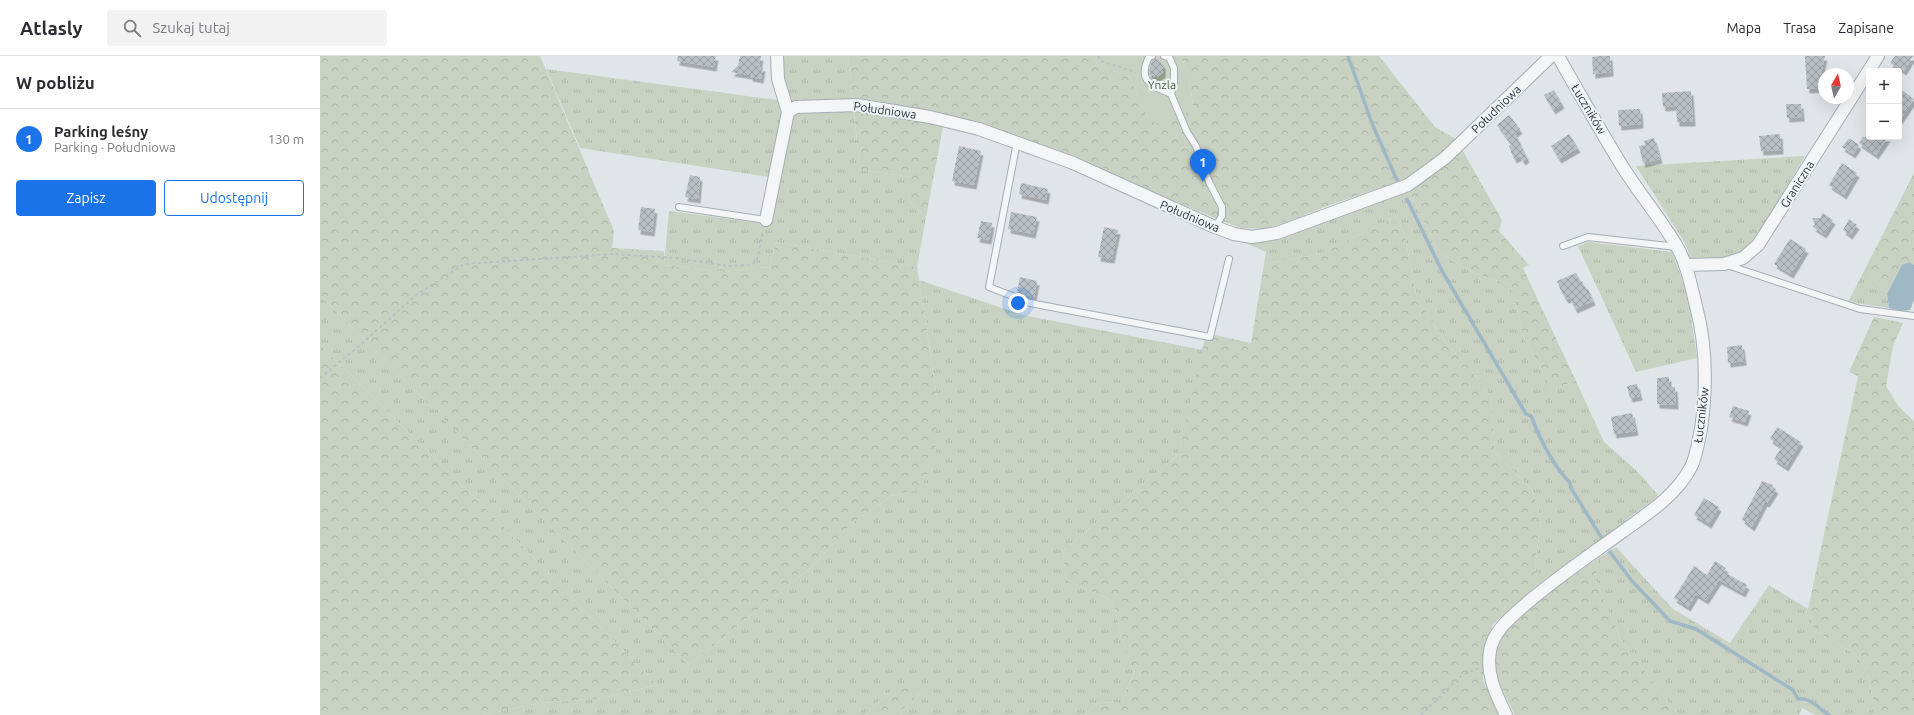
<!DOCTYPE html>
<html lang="pl">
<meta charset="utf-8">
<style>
body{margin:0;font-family:Ubuntu,sans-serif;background:#f2f2f3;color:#2b2b33}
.controls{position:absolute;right:12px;top:12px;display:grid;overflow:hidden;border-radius:4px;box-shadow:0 4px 16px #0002}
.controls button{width:36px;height:36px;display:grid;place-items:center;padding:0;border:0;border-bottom:1px solid #e1e1e2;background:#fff;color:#2b2b33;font:20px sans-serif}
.compass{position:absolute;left:1498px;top:12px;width:36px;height:36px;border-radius:50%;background:#fff;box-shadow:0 4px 16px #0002;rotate:9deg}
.you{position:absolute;left:698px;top:247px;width:14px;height:14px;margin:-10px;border:3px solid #fff;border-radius:50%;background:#1a73e8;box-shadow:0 0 0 6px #1a73e833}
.badge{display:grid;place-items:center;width:26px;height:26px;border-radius:50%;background:#1a73e8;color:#fff;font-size:13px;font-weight:700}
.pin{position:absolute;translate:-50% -33px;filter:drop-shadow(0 1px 2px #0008)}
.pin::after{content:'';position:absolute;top:21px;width:14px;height:12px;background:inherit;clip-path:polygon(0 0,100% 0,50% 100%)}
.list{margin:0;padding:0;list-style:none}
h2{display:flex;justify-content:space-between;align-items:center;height:52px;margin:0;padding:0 16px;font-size:17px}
h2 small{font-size:13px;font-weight:400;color:#7c7c81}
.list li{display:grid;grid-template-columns:26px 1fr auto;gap:12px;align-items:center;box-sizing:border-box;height:60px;padding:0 16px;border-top:1px solid #e1e1e2}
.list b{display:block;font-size:15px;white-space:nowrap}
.list p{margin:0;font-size:13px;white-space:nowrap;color:#7c7c81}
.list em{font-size:13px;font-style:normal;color:#7c7c81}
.actions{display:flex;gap:8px;padding:12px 16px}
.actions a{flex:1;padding:9px 0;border:1px solid #1a73e8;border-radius:4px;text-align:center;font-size:14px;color:#1a73e8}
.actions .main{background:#1a73e8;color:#fff}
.icon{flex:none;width:22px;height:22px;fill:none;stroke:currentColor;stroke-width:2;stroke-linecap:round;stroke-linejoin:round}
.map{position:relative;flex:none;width:1594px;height:659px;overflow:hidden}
header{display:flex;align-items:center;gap:24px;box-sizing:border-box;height:56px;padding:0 20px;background:#fff;border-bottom:1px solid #e1e1e2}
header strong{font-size:19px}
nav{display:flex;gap:22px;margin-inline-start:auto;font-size:14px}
.search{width:280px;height:36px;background:#f2f2f3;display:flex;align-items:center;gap:10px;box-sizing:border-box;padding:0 14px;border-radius:4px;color:#7c7c81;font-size:15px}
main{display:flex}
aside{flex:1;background:#fff}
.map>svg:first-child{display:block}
</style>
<header>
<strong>Atlasly</strong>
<div class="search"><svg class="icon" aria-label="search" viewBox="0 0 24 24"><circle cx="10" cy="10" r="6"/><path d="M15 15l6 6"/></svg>Szukaj tutaj</div>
<nav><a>Mapa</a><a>Trasa</a><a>Zapisane</a></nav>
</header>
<main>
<aside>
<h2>W pobliżu<small></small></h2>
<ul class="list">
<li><span class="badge">1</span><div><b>Parking leśny</b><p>Parking · Południowa</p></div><em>130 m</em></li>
</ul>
<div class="actions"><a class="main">Zapisz</a><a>Udostępnij</a></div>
</aside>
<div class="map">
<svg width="1594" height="659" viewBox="0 0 1594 659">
<defs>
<pattern id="grass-tufts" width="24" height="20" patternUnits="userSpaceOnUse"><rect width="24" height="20" fill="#c9d2c2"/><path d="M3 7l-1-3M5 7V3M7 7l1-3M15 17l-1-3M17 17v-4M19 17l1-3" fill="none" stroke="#adb5a8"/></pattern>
<pattern id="forest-crowns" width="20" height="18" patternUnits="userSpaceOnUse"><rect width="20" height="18" fill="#c9d2c2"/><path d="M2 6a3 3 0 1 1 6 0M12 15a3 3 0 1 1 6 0" fill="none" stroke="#adb5a8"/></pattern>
<pattern id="building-cross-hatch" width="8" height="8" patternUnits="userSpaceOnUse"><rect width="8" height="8" fill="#b8bfc5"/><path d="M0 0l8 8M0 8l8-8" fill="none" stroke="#969ca1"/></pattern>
<filter id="shadow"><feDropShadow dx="2.5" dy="4.5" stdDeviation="0" flood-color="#0004"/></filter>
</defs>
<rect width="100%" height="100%" fill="#e1e5e9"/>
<!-- grass -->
<path fill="url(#grass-tufts)" d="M461 0H528L540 114 592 121 589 145 606 161 597 211 456 186 449 211 404 216 344 209 349 155 440 167 449 121 260 92 226 13 458 44Z
M1485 100C1473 120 1437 188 1419 197 1405 204 1387 203 1371 204L1365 187 1316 110Z
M1089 134 1119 196 1151 216 1191 229 1204 282 1232 333 1256 325 1284 386 1316 414 1339 440 1218 529 1215 510 1221 464 1213 435 1175 396 1171 341 1153 316 1126 287 1097 243 1085 181 1077 160 1000 198 944 208 946 196 921 185H947L996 169Z
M1268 186 1352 196 1368 239 1377 302 1316 316 1258 190Z
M1545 213 1567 238 1569 252 1528 246Z
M599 224 703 259 883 294 859 398 743 495 746 524 793 545 802 582 814 617 801 647 779 646 765 659H582L580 656 600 637 572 634 544 659H162L220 647 283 642 337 629 160 447 0 289V239L369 609 494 509 531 468 571 440 601 433 617 342Z
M1296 491 1353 553 1410 587 1449 529 1488 553 1494 574 1536 599 1548 617 1556 659H1495L1482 652 1479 659H1358L1301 584 1276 525 1278 502Z"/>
<!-- forest -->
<path fill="url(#forest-crowns)" d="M0 0H220L294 175 292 192 344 195V209L404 216 449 211 456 186 597 211 617 342 615 398 601 433 571 440 531 468 494 509 369 609 0 239Z
M528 0H772L778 9 809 20 829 65 873 53C872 36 869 16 860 0H1059L1115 71 1136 83 1182 164 1179 175 1209 209 1203 212 1256 325 1232 333 1204 282 1191 229 1151 216 1119 196 1084 124 1004 151 976 163 944 173 921 172 895 162 761 106 625 60 606 161 589 145 591 121 540 114Z
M1594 117V209L1589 206 1582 210 1567 238 1545 213Z
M1077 160 1085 181 1097 243 1126 287 1153 316 1171 341 1175 396 1213 435 1221 464 1215 510 1218 529 1173 568 1164 596 1163 624 1179 659H765L779 646 801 647 814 617 802 582 793 545 746 524 743 495 859 398 886 277 931 287 944 208 1000 198Z
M1554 261 1583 267 1573 290 1566 330 1579 351 1594 365V659H1556L1548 617 1536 599 1494 574 1488 553 1538 320 1529 316Z
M0 289 160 447 337 629 283 642 220 647 162 659H0Z
M1278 502 1276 525 1301 584 1358 659H1195L1181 631 1174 610 1176 593 1182 578 1225 539Z
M592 630 600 637 580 656 582 659H544L572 634Z"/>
<!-- green -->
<path fill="#c9d2c2" d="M772 0H860C869 16 872 36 873 53L846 70 829 65 809 20 778 9Z"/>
<!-- water -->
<path fill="#9eb8c6" d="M1589 206 1594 209V244L1590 254 1580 255 1569 252 1567 238 1582 209Z"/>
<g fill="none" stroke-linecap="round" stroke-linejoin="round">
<!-- stream -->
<path stroke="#9eb8c6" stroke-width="3.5" d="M1028 0 1053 70 1077 124
M1087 143 1122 215 1206 358 1211 360C1220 383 1233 409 1250 427L1251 432 1281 481
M1290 496 1312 525 1350 565 1376 573 1473 634 1478 643C1491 641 1499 653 1509 659"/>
</g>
<!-- building -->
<path fill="url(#building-cross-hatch)" filter="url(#shadow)" d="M358 0H396L394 11 357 5Z
M420 0H441L439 11H443L441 23 430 21V19L411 16 418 10Z
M1280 0H1290L1291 16 1273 18 1272 1Z
M1485 0H1505L1501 18H1504V32L1487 33Z
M1575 0H1593L1584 15 1570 7Z
M835 3 839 4 843 9V17L837 21 830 19 829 16 832 5Z
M1579 32 1594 43 1579 65Z
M1234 34 1242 48 1233 54 1224 39Z
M1371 35 1373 66H1357L1356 50 1343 51 1342 37Z
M1466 48H1481L1482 61 1467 62Z
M1320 53 1321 68 1299 70 1298 54Z
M1189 59 1200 73 1195 77 1207 102 1203 105 1200 100 1194 103 1189 90 1192 89 1177 69Z
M1249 78 1258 92 1239 103 1231 90Z
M1460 78 1461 94 1441 95 1439 80Z
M1543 81H1568L1556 99 1539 87Z
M1334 82 1340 103 1323 107 1319 90 1325 89 1324 85Z
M1529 82 1539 89 1533 98 1522 91Z
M639 90 661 95 654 129 632 125Z
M1522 107 1537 117 1524 139 1509 129Z
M370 119 380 121 378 143 365 141Z
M701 127 728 133 726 144 699 138Z
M321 151 335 153 332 176 318 174Z
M691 156 717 161 713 178 688 173Z
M1503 157 1513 164 1504 178 1493 171 1495 168 1492 162H1500Z
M1529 163 1537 169 1530 179 1523 174Z
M661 165 672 167 669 184 657 182Z
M784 171 798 174 792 203 778 201Z
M1470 183 1486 193 1471 218 1454 208Z
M1256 217 1261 226 1262 225 1265 232 1268 233 1273 245 1255 253 1250 242 1246 243 1241 235 1237 225Z
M700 221 717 225 714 241 697 237Z
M1422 289 1424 305 1408 307 1407 291Z
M1349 321V331H1355L1356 349 1337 348V322Z
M1317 328 1320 340 1310 342 1307 330Z
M1413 350 1429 355 1425 366 1409 361Z
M1312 357 1316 375 1294 378 1291 361Z
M1457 371 1481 386 1466 411 1454 403 1462 391 1450 383Z
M1442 425 1453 429V431L1456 433 1447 447 1445 446 1432 471 1422 463Z
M1384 442 1399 451 1389 468 1374 459Z
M1395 505 1406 512 1404 516 1427 529 1423 537 1399 524 1386 544 1376 538 1368 551 1354 542 1374 510 1387 519Z"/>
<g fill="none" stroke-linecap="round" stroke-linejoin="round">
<defs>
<path id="service" d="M832 0 829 1C817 25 831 29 851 38
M844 0 849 1 854 12V26L851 38 867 76 876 90 889 126 902 151V160L895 171
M697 86 669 231 710 247 890 281 909 203
M359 151 446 164
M1243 190 1268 181 1357 191
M1407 209 1540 253 1594 260"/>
<path id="minor" d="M457 0 458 23 468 56
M446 164 468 56 476 51 537 49 610 61 659 73 753 107 895 171 914 178 932 181 957 177 1088 129 1125 102 1231 0
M1365 209 1404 208 1423 202 1438 189 1558 0
M1186 659C1176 638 1166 619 1170 595 1173 575 1191 561 1206 548 1236 522 1269 500 1302 476 1327 458 1356 440 1371 411 1377 399 1378 386 1381 373 1387 331 1387 291 1376 250 1371 230 1367 207 1356 189 1340 162 1319 137 1302 110 1280 74 1259 37 1238 0"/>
</defs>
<!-- service casing -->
<use href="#service" stroke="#a6adb3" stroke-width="8"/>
<!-- minor casing -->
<use href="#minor" stroke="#a6adb3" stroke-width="14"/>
<!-- path -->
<path stroke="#bbbfc3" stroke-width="2" stroke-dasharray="3 3" stroke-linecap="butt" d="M778 0 781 5 816 16
M0 322 38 291 95 240 144 208 294 198 357 202 407 210 429 209 434 207 438 201 443 175
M1101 659 1142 619 1159 612"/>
<!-- service -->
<use href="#service" stroke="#f3f5f7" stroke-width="6"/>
<!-- minor -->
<use href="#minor" stroke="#f3f5f7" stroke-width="12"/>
</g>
<g text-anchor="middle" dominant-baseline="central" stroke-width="4" stroke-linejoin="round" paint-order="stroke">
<!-- park labels -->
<g font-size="12" fill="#445a38" stroke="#f0f4f6">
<text x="842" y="28">Ynzla</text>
</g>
<!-- street labels -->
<g font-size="12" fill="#2a353f" stroke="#f0f4f6">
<text transform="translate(1176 53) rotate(-44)">Południowa</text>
<text transform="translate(1269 53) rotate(59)">Łuczników</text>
<text transform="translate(565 54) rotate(8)">Południowa</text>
<text transform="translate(1477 128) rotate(-58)">Graniczna</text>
<text transform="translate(870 160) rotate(23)">Południowa</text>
<text transform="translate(1381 359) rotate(-83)">Łuczników</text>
</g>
</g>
</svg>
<div class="controls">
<button>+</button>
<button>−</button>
</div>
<svg class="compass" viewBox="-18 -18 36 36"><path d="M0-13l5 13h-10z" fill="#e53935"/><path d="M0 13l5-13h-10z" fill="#7c7c81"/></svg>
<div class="you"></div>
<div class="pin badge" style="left:883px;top:126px">1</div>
</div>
</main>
